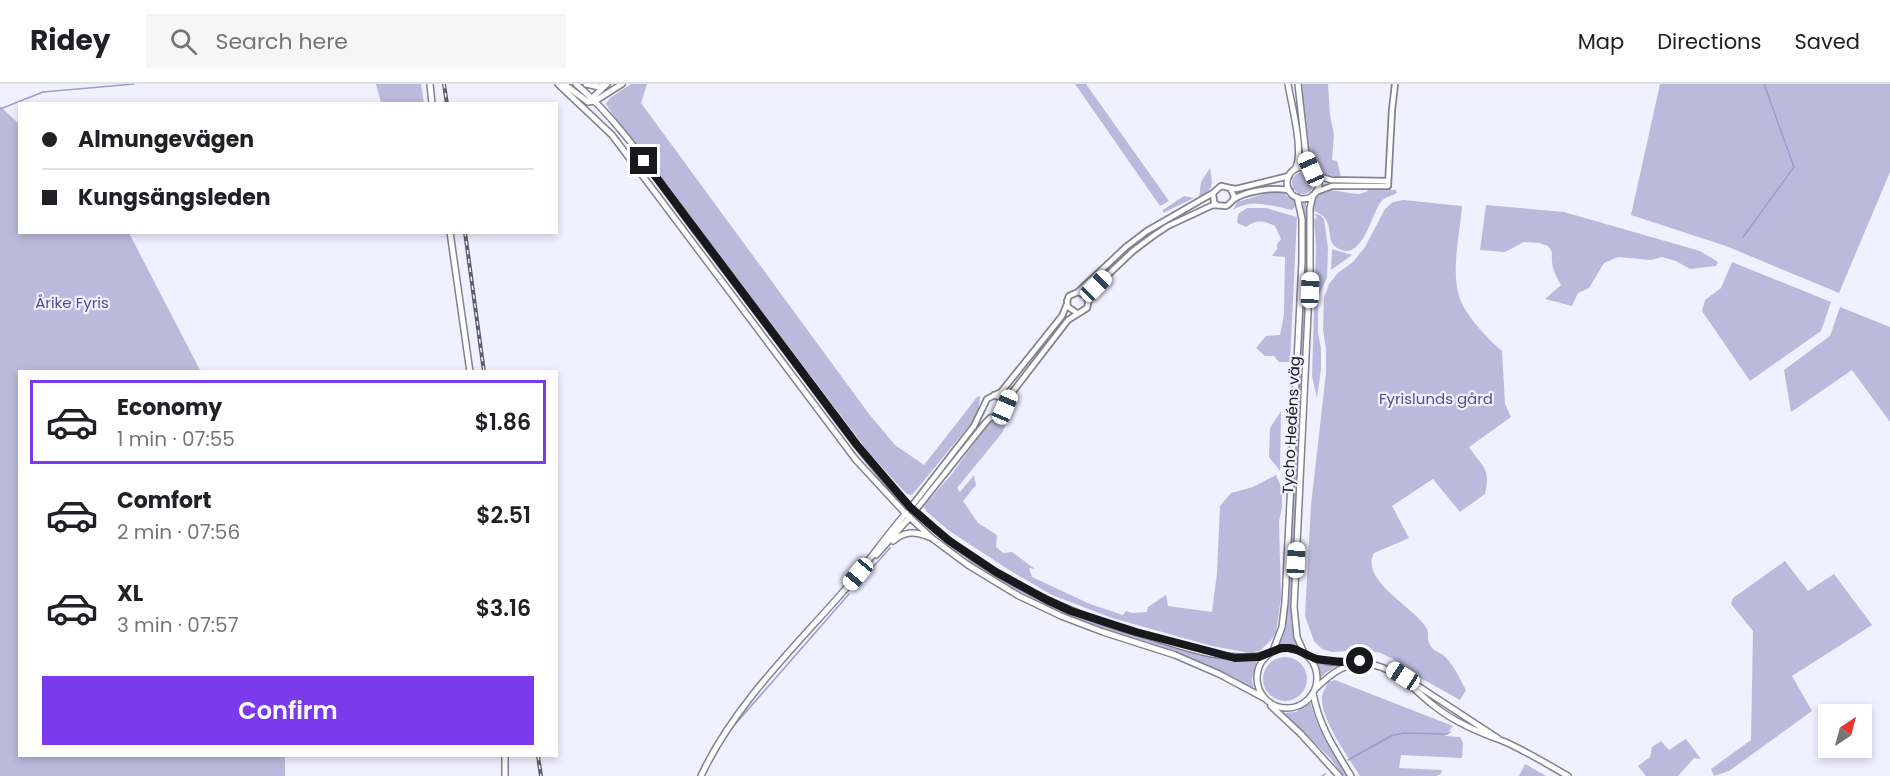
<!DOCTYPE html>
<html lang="en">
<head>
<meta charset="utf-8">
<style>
  :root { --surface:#fff; --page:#f6f6f6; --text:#202124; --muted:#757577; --line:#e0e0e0; --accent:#7c3aed }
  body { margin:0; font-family:Poppins,sans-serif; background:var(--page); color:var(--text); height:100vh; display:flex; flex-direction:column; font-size:22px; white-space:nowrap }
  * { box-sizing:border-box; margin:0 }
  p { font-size:20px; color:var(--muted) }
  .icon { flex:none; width:33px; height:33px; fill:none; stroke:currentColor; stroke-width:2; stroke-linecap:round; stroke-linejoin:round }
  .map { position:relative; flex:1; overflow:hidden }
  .panel { position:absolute; left:18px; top:286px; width:540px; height:387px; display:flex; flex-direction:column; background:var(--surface); border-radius:0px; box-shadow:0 3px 9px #0003 }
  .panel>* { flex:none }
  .banner { position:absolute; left:18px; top:18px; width:540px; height:132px; border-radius:0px; box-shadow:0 3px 9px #0003; display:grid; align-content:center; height:132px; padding:0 24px; background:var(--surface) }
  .needle { width:39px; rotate:36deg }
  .buttons { position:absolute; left:1818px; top:620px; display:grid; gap:12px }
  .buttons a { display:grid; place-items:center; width:54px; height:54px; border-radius:0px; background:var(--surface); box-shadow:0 3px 9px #0003; font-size:30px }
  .end { position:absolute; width:27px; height:27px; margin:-14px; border:8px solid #18181d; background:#fff; box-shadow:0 0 0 3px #fff }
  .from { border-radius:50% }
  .car { position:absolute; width:18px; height:36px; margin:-18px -9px; border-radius:8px; box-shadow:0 0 4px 2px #0007; background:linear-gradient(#fff 24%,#345 0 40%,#fff 0 76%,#345 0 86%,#fff 0) }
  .banner b { display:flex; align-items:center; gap:21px; height:57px; font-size:22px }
  .banner b+b { border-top:2px solid var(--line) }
  .banner i { width:15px; height:15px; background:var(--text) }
  ul { padding:10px 0 0; list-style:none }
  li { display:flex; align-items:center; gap:18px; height:84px; margin:0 12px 9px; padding:0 12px; border:3px solid transparent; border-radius:0px }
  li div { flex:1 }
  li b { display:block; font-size:22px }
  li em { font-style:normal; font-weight:600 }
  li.current { border-color:var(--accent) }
  li>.icon { width:54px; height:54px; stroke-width:1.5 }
  .primary-button { display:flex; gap:12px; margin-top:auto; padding:12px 24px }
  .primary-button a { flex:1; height:69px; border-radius:0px; background:var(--accent); color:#fff; font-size:24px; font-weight:600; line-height:69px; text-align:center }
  header { display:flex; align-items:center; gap:36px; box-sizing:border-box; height:84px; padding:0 30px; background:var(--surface); border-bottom:2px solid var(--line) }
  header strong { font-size:28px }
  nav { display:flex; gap:33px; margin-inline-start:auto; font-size:21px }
  .search { width:420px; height:54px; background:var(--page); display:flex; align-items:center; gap:15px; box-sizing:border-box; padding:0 21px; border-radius:0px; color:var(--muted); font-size:22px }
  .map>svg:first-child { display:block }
  .green { fill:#bbbadd }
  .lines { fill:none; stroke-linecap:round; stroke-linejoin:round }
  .stream { stroke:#9e9bd0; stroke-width:1.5 }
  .tertiary-casing { stroke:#838390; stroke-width:8 }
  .secondary-casing { stroke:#838390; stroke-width:8 }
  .tertiary { stroke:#fff; stroke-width:4.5 }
  .secondary { stroke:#fff; stroke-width:5 }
  .rail-casing { stroke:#5e5e66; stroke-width:4 }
  .rail { stroke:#f0f0ff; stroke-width:1.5; stroke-dasharray:4.5; stroke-linecap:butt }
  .route { stroke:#18181d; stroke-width:8 }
  .labels { text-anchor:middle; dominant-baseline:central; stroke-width:4.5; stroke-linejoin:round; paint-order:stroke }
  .park-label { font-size:15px; fill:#544b8e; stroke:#f0f0ff }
  .street-label { font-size:15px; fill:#18181d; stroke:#f0f0ff }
</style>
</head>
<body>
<header>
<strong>Ridey</strong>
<div class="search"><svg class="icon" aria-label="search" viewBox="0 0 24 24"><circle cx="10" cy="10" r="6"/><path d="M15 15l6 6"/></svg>Search here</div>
<nav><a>Map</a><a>Directions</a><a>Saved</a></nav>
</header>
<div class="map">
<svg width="1890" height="692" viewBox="0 0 1890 692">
  <rect width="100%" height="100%" fill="#f0f0ff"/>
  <path class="green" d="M376,0H421L424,19H381Z
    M631,0H647L641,19L869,330L895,361L924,381L978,312L980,313L978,328L973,337L912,411L907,410L902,405L869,369L609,25L606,20L610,14Z
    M1075,0H1086L1169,117L1160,122Z
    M1302,0H1328L1330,31L1334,51L1332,76L1337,77L1341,93C1332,92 1321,92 1314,85C1299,68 1305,22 1302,0Z
    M1660,0H1890V88L1839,209L1726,162L1631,131Z
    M0,22L19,40L20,148L129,149L201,288H20V672H285V692H0Z
    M1210,84C1213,100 1214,105 1199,114L1201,98Z
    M1292 99a11 11 0 1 1 22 0a11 11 0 1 1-22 0Z
    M1372,105L1396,106L1397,109C1392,112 1384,113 1381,118C1371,130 1363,177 1339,165C1321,156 1340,136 1312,126C1309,94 1345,111 1359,110C1363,110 1368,106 1372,105Z
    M1282,108L1295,118L1296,121L1292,126C1273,122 1250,114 1233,126L1237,118L1267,109Z
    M1184,112L1194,114L1163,129V126Z
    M1403,116L1462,122C1460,150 1451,184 1459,212C1464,230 1488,255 1502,267L1505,320L1511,333L1469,363C1483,384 1491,384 1485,410L1460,428L1433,395L1392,422L1409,454L1374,469C1359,497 1416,524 1427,545C1429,549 1427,555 1429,559C1431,565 1438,568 1443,571C1453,579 1460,595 1466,606L1460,616L1417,592L1393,575L1381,569L1365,566L1332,568L1322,565L1314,557L1305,532L1311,421L1326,289V265L1323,246L1324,214L1329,200L1338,189L1353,178L1365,163L1385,125L1393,118Z
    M1303,118H1306L1307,169L1291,518L1292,542L1297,564L1277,563L1282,551L1288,517L1305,168Z
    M1486,121L1564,128L1700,167L1718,178L1716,182L1690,185L1676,177L1662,173L1651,176L1618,173L1604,179L1589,204L1578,209L1572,222L1545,215L1561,201C1554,189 1551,182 1552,168L1548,162L1539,159L1524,158L1505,168L1480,166Z
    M1247,124H1266L1297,133L1290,278H1279L1274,272H1265L1256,264L1266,252L1280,251L1284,231L1285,173L1272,172L1277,165V160L1281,155L1275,142C1264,137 1257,135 1246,143L1237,139L1238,130Z
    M1314,130L1320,131L1324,135L1328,164L1327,194L1318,213V249L1321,265V285L1317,314L1312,292L1316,162L1314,136L1317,133Z
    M1332,165L1352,171L1331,186Z
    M1732,178L1831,218L1821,247L1750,297L1702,227L1705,216L1721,204Z
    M1840,223L1890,243V338L1852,286L1791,328L1784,286L1830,252Z
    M1281,327L1280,387L1269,373L1270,344Z
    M998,336L1004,339L1005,343L1002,349L957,404L960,408L974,391L976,401L963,417L978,439L997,451L996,463L1003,469L1012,468L1035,485L1029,484L1032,493L1090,520L1123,531L1126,527L1132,529L1147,528L1148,523L1166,511L1168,522L1212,528L1217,489L1220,422L1231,409L1253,403L1276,391L1282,405V423L1279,438L1281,514L1276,548L1272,555L1261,566L1250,569L1212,562L1112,534L1052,511L1009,486L948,446L926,427L924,422L951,391L986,343L990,338Z
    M970,474C1023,508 1076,534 1136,552C1153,558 1172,564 1189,566C1213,570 1232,580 1257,577L1252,595L1254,607C1227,590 1198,575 1168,565C1139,555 1109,547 1081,537C1041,522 1004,499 968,476Z
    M1785,477L1808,507L1834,490L1872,541L1792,592L1812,627L1729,687L1714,692L1711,685L1751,656L1753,547L1731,520L1733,514Z
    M1263 595a22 22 0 1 1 44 0a22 22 0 1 1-44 0Z
    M1315,578L1325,581L1341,580L1325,589L1320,595L1319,585Z
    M1335,596L1453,642L1445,652L1460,653L1463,659L1462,674L1401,671L1399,684L1442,686L1441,690L1436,692H1360C1349,674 1322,637 1322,616C1321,610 1326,604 1328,598Z
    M1310,618L1317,639L1347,692H1343L1331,675L1284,629L1296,628Z
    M1686,655L1701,675L1694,674L1678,692H1646L1638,682L1650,673L1652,663L1661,657L1669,666Z
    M1525,680L1546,692H1519Z"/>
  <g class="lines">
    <path class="stream" d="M0,25L43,8L134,0
      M1743,153L1794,83L1764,0
      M857,501L890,464
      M731,645L849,510
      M1348,676L1391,652L1403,649L1447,650L1450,648
      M1322,692L1325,690"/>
    <defs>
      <path id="tertiary" d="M1318,92L1331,96L1388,97
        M1230,104L1236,105L1289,92
        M1316,108L1332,102H1388L1392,26L1395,0
        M1217,121L1214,118L1213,109L1221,102L1230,104L1234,112L1233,116
        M1078,208L1126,163L1147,147L1213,109
        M1077,229L1068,223L1067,217L1069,212L1078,208L1086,212L1088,217
        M994,311L1003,315L1005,323
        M911,423L974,342L987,315L1001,308L1062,232L1067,220
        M915,427L986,338L990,334L1002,330L1011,310L1068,236L1087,224L1090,211L1096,202L1133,167L1153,152L1168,142L1213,121L1226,122C1229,121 1231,118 1233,116C1244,107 1278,102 1290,107"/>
      <path id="secondary" d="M430,0L432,20
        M558,0L612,51L856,376L905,429L933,455L968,481L1019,512L1061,532L1103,548L1175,571L1219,590L1264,614
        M564,0L588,18L595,17L622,0
        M576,0C621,38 654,91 689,138C729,191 769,243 808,296C847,349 886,404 936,446C996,496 1067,529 1141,550C1179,561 1231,582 1269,569
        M586,0L599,3L605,1
        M1288,0C1291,19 1305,70 1295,85
        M1298,0L1306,71L1311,85
        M589,17L607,0
        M1287 99a16 16 0 1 1 32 0a16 16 0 1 1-32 0Z
        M450,148L470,288
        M893,457C905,447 915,447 929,453
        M876,471L910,433
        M1257 594a30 30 0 1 1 60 0a30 30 0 1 1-60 0Z
        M1273,567L1282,543L1285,518L1302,177V135L1297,113
        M1304,569L1297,553L1294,523L1310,187V124L1313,111
        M1309,573L1329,578L1353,577
        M1409,596L1499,655
        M1315,605C1331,590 1344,578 1368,580C1395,583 1413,605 1433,621C1454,638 1478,648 1503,657C1526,667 1547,680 1568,692
        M1313,609C1319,642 1334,664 1351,692
        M1271,622L1301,650L1339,692
        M505,692V672
        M701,692C735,619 797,561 849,501C869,477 886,452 906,429"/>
    </defs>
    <use href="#tertiary" class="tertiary-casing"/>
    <use href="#secondary" class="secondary-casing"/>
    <use href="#tertiary" class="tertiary"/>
    <use href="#secondary" class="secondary"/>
    <defs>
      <path id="rail" d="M444,0L447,20
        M465,148L484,288
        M538,672L541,692"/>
    </defs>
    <use href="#rail" class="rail-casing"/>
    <use href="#rail" class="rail"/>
  </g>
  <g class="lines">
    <path class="route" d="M644,77L857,361L910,423L948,456L996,488L1047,516L1071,527L1136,548L1235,574L1259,573L1281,564H1289L1297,566L1316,575L1341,578L1360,577"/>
  </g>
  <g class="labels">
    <g class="park-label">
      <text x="72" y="218">Årike Fyris</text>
      <text x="1436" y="314">Fyrislunds gård</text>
    </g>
    <g class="street-label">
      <text transform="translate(1291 341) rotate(-87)">Tycho Hedéns väg</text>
    </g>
  </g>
</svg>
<div class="buttons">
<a><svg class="needle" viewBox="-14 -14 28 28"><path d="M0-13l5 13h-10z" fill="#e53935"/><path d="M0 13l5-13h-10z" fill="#757577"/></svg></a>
</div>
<i class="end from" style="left:1360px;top:577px"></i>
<i class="end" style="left:644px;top:77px"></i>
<i class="car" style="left:1311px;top:85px;rotate:336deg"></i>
<i class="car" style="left:1096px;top:202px;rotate:45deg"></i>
<i class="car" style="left:1310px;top:206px;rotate:2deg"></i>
<i class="car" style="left:1005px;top:323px;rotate:23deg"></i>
<i class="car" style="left:1296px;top:476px;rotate:3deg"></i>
<i class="car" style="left:858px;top:490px;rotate:220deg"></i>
<i class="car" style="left:1403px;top:592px;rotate:303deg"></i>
<div class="banner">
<b><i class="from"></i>Almungevägen</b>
<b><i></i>Kungsängsleden</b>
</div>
<section class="panel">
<ul>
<li class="current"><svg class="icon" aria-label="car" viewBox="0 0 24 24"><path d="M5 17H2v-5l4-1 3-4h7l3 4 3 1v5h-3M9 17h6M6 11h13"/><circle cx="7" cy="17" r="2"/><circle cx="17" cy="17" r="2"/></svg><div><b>Economy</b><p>1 min · 07:55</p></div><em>$1.86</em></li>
<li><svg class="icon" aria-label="car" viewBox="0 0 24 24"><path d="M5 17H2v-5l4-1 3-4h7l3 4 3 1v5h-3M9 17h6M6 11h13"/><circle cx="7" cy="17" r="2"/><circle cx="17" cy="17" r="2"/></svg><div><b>Comfort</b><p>2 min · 07:56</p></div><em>$2.51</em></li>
<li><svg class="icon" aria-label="car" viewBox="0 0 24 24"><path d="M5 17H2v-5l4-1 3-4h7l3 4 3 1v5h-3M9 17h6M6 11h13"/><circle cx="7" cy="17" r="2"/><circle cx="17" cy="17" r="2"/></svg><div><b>XL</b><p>3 min · 07:57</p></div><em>$3.16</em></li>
</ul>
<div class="primary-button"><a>Confirm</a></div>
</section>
</div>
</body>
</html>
